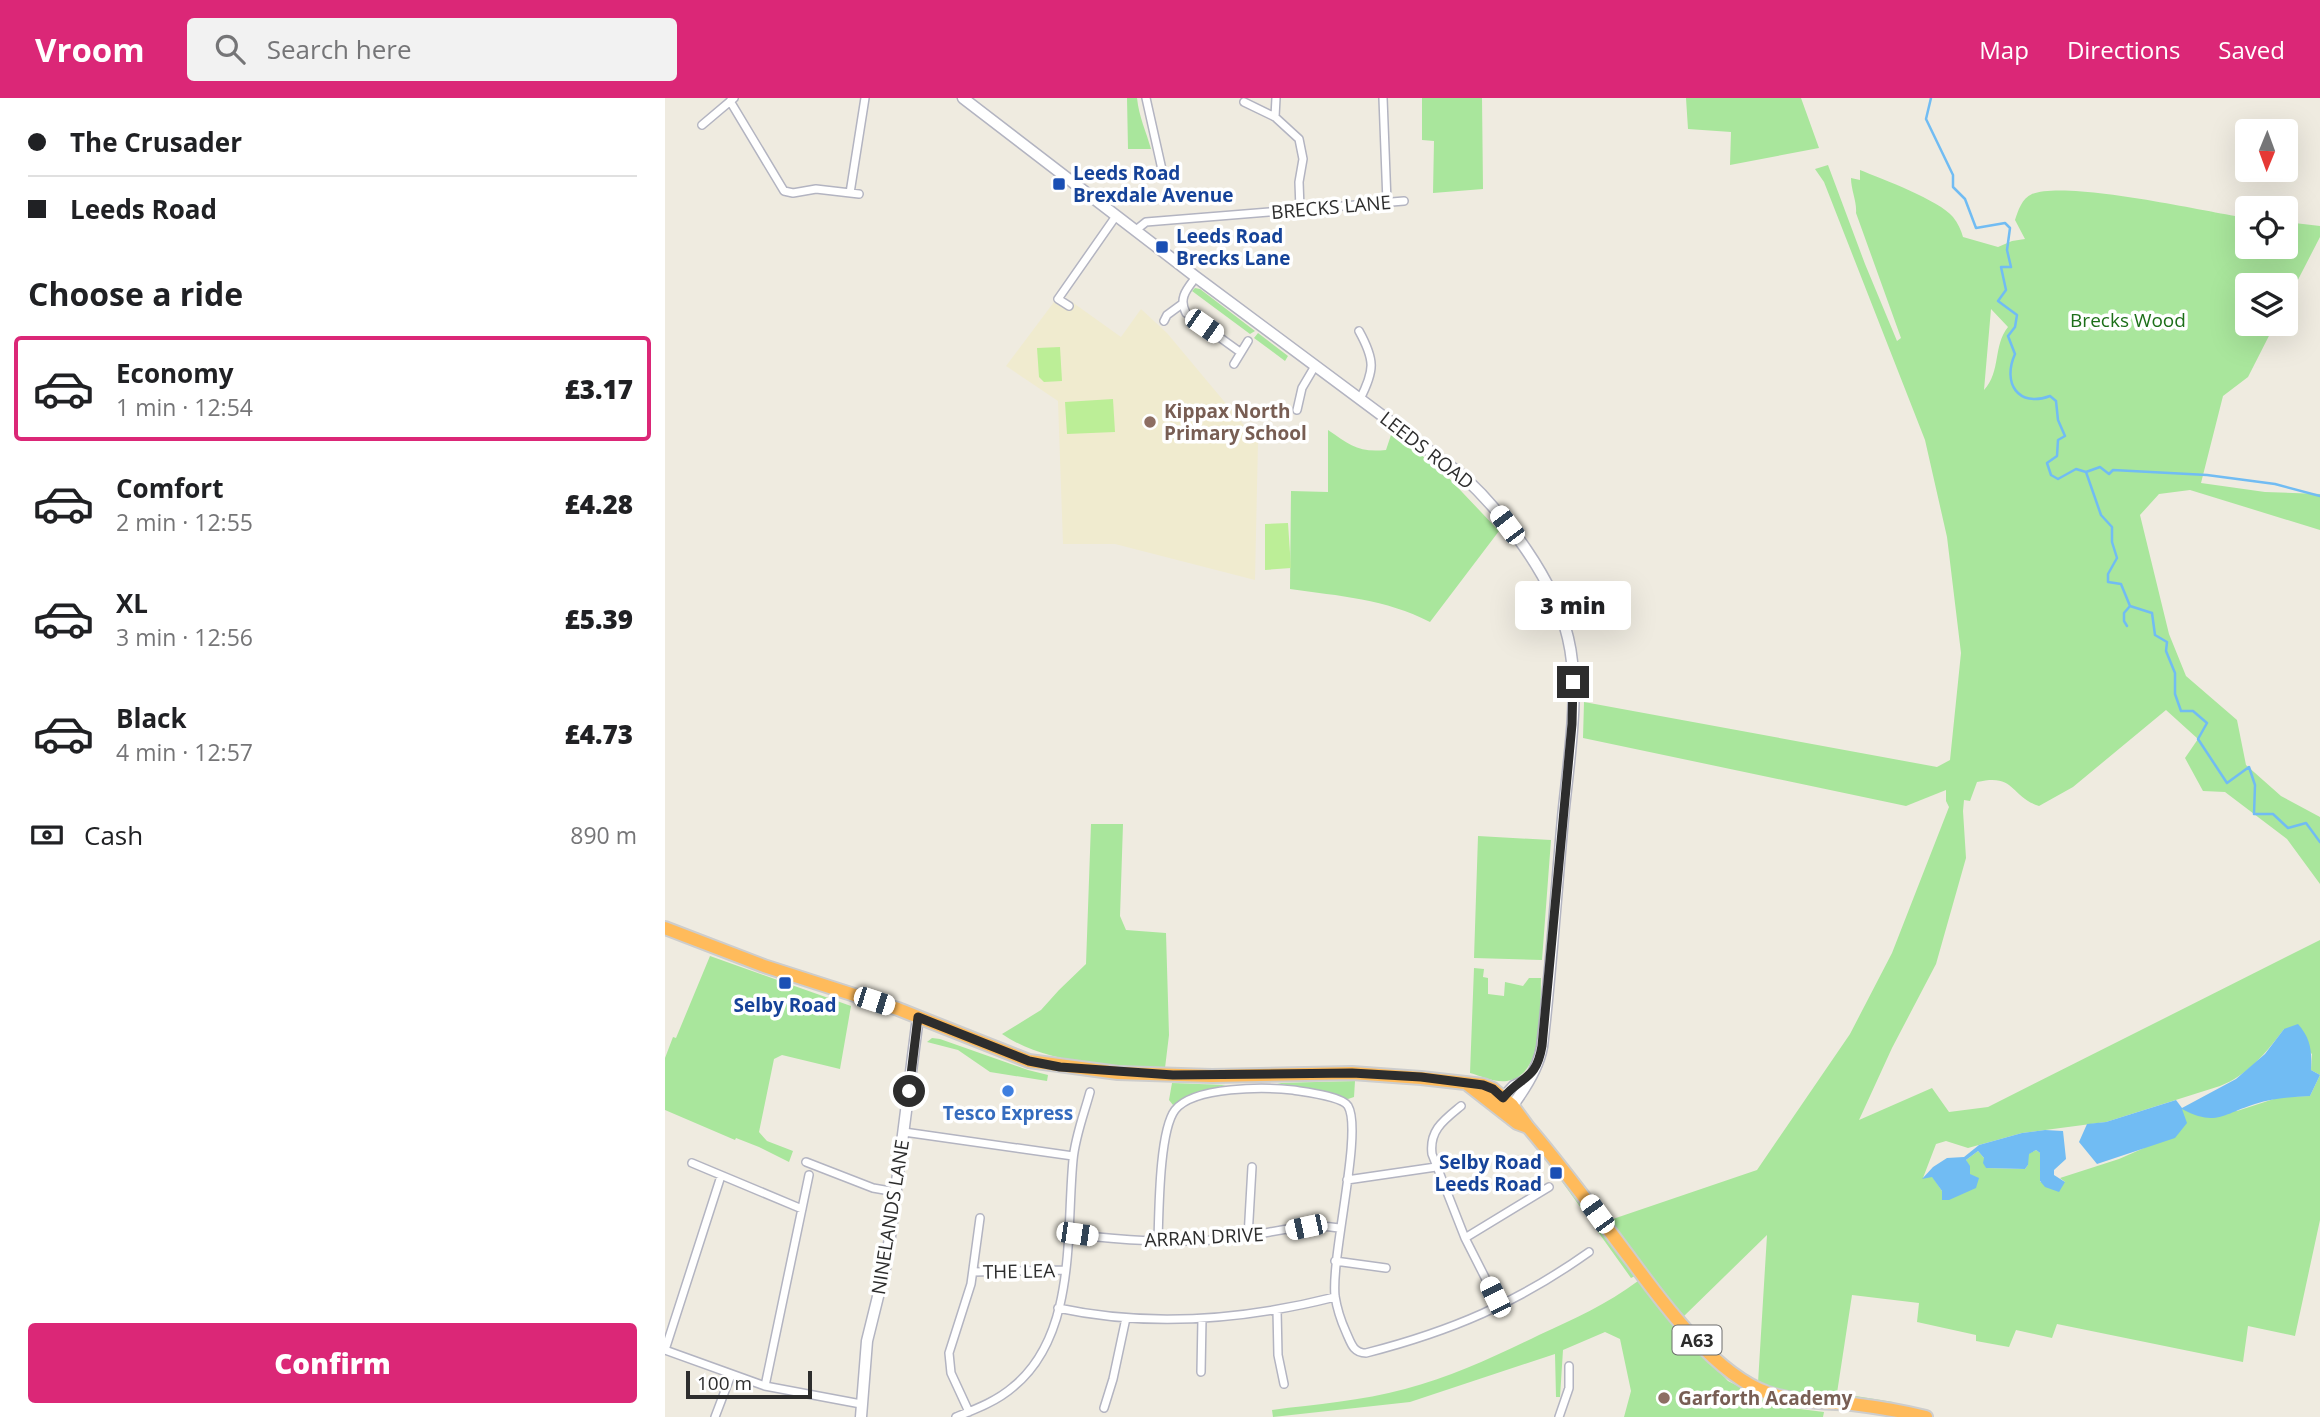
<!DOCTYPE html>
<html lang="en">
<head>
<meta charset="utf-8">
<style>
  :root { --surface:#fff; --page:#f2f2f2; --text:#202124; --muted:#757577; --line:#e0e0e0; --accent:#db2777 }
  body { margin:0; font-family:"Open Sans",sans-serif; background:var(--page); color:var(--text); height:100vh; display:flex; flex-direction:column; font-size:26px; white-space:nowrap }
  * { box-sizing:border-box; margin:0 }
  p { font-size:23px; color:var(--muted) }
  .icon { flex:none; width:38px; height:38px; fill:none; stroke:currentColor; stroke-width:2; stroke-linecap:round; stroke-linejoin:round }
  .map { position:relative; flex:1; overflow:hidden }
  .sheet { display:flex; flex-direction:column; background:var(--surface); width:665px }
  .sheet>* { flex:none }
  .guide { display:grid; align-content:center; height:154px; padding:0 28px; background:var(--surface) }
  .needle { width:46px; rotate:181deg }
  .buttons { position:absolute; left:1570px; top:21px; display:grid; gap:14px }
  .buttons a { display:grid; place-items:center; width:63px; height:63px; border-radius:7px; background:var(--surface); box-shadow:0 7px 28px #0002; font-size:35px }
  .scale { position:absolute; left:21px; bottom:18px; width:126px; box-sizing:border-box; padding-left:7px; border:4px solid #2d2d2d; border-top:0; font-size:19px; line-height:24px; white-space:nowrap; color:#2d2d2d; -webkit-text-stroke:5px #fff; paint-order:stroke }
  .end { position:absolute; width:32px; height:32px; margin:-16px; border:9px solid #2d2d2d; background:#fff; box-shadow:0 0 0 4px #fff }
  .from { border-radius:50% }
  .bubble { position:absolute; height:49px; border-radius:7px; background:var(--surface); box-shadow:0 7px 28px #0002; font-size:23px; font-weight:800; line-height:49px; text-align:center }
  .car { position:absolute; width:21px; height:42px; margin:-21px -10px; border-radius:9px; box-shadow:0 0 5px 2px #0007; background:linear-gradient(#fff 24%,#345 0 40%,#fff 0 76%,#345 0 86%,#fff 0) }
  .guide b { display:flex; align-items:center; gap:24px; height:66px; font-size:26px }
  .guide b+b { border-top:2px solid var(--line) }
  .guide i { width:18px; height:18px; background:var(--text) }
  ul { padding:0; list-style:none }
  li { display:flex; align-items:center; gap:21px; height:105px; margin:0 14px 10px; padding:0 14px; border:4px solid transparent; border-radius:7px }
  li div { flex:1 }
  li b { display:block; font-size:26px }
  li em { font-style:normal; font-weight:800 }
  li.current { border-color:var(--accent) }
  li>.icon { width:63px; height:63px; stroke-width:1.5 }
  h2 { padding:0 28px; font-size:32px; line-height:84px }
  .pay { display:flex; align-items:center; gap:18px; height:77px; padding:0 28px; font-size:26px }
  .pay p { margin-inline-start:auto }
  .action { display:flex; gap:14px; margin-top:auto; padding:14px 28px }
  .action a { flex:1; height:80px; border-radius:7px; background:var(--accent); color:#fff; font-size:28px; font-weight:800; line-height:80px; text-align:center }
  header { display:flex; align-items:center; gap:42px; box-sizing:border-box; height:98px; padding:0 35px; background:var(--accent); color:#fff }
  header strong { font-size:33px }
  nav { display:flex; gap:38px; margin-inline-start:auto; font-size:24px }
  .search { width:490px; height:63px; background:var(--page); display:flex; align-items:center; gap:18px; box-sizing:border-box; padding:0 24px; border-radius:7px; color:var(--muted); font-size:26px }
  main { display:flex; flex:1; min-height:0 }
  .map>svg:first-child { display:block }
  .education { fill:#f0ebcf }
  .green { fill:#a9e69c; fill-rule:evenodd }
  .pitch { fill:#bcee97 }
  .water { fill:#71bcf3 }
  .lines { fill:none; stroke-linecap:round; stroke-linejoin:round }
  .stream { stroke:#71bcf3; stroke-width:2.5 }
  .street-casing { stroke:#b3b4c1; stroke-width:10 }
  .secondary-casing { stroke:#b3b4c1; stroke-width:13 }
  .highway-casing { stroke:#cdcdcd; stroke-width:16 }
  .street { stroke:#fff; stroke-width:7 }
  .secondary { stroke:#fff; stroke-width:10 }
  .highway { stroke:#ffbb5b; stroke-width:12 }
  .route { stroke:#2d2d2d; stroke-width:9 }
  .transit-dot { fill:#1a4fb4; stroke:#fff; stroke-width:2.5 }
  .education-dot { fill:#8d6e63; stroke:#fff; stroke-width:2.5 }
  .shop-dot { fill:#3f7fe0; stroke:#fff; stroke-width:2.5 }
  .labels { text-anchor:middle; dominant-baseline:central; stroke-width:7; stroke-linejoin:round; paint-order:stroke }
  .shield { fill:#fff; stroke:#6c6c6c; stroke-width:2 }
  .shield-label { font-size:18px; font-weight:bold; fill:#2d2d2d }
  .transit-label { font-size:19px; font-weight:bold; fill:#164399; stroke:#fff; text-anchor:start }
  .street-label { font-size:19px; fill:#2d2d2d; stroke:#fff }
  .park-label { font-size:19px; fill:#1d6f19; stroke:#fff }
  .education-label { font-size:19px; font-weight:bold; fill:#785e54; stroke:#fff; text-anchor:start }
  .shop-label { font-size:19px; font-weight:bold; fill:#366cbe; stroke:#fff }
</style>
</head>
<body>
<header>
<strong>Vroom</strong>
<div class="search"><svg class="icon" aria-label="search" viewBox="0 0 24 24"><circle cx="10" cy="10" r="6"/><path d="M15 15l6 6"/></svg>Search here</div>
<nav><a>Map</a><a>Directions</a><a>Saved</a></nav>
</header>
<main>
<section class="sheet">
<div class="guide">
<b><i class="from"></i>The Crusader</b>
<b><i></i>Leeds Road</b>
</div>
<h2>Choose a ride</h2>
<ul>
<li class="current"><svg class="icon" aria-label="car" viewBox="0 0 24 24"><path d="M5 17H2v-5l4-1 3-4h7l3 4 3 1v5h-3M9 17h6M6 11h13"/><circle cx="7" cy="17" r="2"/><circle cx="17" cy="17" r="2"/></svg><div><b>Economy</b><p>1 min · 12:54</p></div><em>£3.17</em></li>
<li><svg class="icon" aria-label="car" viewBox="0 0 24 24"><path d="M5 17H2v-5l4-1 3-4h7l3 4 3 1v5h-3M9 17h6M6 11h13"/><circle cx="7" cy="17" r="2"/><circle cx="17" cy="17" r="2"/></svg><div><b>Comfort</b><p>2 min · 12:55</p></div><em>£4.28</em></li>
<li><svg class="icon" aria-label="car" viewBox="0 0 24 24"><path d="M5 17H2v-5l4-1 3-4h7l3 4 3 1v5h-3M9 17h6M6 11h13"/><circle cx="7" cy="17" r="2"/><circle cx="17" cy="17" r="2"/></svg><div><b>XL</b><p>3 min · 12:56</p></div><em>£5.39</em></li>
<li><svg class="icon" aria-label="car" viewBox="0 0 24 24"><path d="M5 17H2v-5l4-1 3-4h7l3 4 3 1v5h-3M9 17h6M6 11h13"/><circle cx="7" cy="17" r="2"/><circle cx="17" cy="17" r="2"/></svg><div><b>Black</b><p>4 min · 12:57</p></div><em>£4.73</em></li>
</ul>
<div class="pay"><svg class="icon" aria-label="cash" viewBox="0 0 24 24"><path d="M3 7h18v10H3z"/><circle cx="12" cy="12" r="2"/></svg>Cash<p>890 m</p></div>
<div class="action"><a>Confirm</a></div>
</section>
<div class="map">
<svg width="1655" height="1319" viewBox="0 0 1655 1319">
  <rect width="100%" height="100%" fill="#efebe0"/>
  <path class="education" d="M389,204L401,212L407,204L456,239L476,211L502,235L593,344L590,482L450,446H398L393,303L341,268Z"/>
  <path class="green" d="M462,0H472C474,19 481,33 486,51H463Z
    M757,0H817L818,91L768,95L769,43L757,42Z
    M1021,0H1136L1154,50L1065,67L1066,34L1023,31Z
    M1163,67L1200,166L1232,243L1236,240L1191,115C1192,104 1186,92 1186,80L1195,82V72C1217,81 1274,102 1288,119C1293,125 1296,132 1298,139L1333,149L1347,143L1360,141L1350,122C1353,113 1357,100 1367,96C1402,82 1538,113 1582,120V149H1620L1621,124L1655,128V139L1621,205L1620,187H1582V226H1610L1583,279L1558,298L1536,385L1600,394L1655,396V432L1525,392L1494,396L1475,417L1504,536L1521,578L1572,622L1581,667L1616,698L1655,719V786L1622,741L1560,694L1538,693L1520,660L1533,641L1501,612L1408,689L1374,708C1344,698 1351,675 1312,684L1305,703L1299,702L1298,713L1301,760L1271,866L1227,950L1194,1022L1267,990L1284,1014L1323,1009L1655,842V977L1646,972L1647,956L1619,931C1601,955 1583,977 1555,988L1441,1024L1357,1035L1303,1050L1281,1043L1271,1046L1258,1080L1267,1078L1277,1093L1304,1076L1301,1062L1313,1053L1319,1060L1321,1070L1360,1071L1363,1067V1056L1371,1052L1375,1055V1084H1400L1395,1080L1454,1061L1479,1050L1517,1010L1572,1013L1615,999L1645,998L1655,977V1122L1630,1238L1583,1228L1578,1264L1392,1226L1387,1240L1351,1232L1344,1249L1311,1243V1237L1252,1224L1254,1205L1187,1197L1172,1295L1228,1304L1225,1306L1119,1294L1093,1285L1102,1137L1018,1219L945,1122L1092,1072L1185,936L1227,855L1284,709L1281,703V692L1241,708L918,640L919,604L1272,669L1285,662L1296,555L1282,439L1260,342L1159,84L1150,71ZM1326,211L1343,229C1328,247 1336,274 1319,292Z
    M530,190L535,191L590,233L585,236L527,193Z
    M593,235L623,258L620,263L589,240Z
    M663,332C685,347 694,355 721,352L727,334L779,375L834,433L765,524C721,501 674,498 625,491L626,393L663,394Z
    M426,726H458L455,818L461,832L501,835L504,937L500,970C447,967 382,967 337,936L376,912L394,892L421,866Z
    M813,738L886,742L877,862L809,860Z
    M45,858L186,908L175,971L117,957L109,961L94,1034L102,1043L128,1053L124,1064L94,1049L71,1040L70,1042L0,1012V960L8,939L11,940Z
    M809,870L819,871L818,879L823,880V896L839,898L840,884L858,888L864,880H876C875,908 880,978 842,983C831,985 816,978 805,975Z
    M267,940L275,941L363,972L383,977L382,983L325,974L293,952L262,944Z
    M690,983L689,999L683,1001L612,985Z
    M507,985L561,987L532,994L508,1007L504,1002Z
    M878,1057L970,1178L966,1180Z
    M973,1183L996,1212L1063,1283L1099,1301L1102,1307L1159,1314L1158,1319H959L966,1293L955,1241L940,1234L898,1252L895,1299H891L890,1256L745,1304L608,1319L607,1312C651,1306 697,1303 740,1291C787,1279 831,1258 874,1237C909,1221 942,1206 973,1183Z"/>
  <path class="pitch" d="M395,249L397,283L379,284L374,279L372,250Z
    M448,301L450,334L402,336L400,304Z
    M623,425L626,470L600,472V426Z"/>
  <path class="water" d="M1633,926C1646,941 1647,953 1646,972L1655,977L1645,998C1626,999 1609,1000 1590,1006C1558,1016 1551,1029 1517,1011L1522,1025L1510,1040L1432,1066L1414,1044L1422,1026L1441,1024L1511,1002L1517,1010L1571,981L1600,956L1619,931Z
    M1380,1032L1398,1033L1401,1061L1389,1072V1077L1400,1084L1394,1094L1380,1089L1375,1083V1055L1371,1052L1364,1056L1363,1067L1360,1071L1321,1070L1318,1065L1319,1060L1313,1053L1301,1062L1305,1068V1076L1314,1080L1311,1090L1284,1102H1277V1093L1267,1079L1257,1081L1268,1069L1282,1060L1299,1059L1314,1047L1357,1035Z"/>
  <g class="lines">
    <path class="stream" d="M1266,0L1261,21L1288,77V89L1300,101L1311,130L1340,125L1345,130L1342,152L1346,169H1336L1341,192L1333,203L1352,217L1350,229L1343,238L1350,256C1337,285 1353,310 1385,298L1391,303L1393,322L1400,338L1393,342L1392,358L1382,365L1386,377L1393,381L1411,371L1421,374L1436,417L1447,429V444L1452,460L1443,476V484L1456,486L1465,508L1487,515L1490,537L1502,544L1501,553L1510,575V596L1516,613H1528L1542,625L1533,641L1562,685L1584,669L1590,687L1589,716H1608L1623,730L1641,725L1655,744
      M1421,374L1435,369L1444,376L1448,372L1542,377L1610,386L1655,398
      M1462,528L1459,523V515L1465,508"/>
    <defs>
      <path id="street" d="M481,0L498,76
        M718,0L722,104
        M65,3L119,93L128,95L151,91L194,96
        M579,4L610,19L634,41L638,61L634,84L635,111
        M610,19L611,0
        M37,27L69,0
        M185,95L200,0
        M471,132L481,124L739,103
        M531,179C522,191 513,200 521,215L575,254
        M404,208L393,201L451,118
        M499,223L502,217L517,206
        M694,233C710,262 710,272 695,301
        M569,266L583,243
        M632,312L637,290L650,268
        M796,1008C779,1022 764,1032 767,1056L800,1140L835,1209
        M239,1034L408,1058
        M141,1064L208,1090L231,1094
        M27,1065L137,1111
        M682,1082L771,1069
        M404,1136C456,1142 508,1146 561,1141C598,1138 637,1123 674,1130
        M583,1139L587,1069
        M800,1140L884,1089
        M493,1143C494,1115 494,1033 510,1012C529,988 600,989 628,992C640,994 677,998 683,1008C698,1033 666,1157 670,1198C672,1211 676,1223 681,1234C686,1245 688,1255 701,1255C787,1233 852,1205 924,1154
        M670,1163L721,1170
        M308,1174L400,1172
        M393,1210C486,1230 579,1222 670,1199
        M612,1212L613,1257L619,1286
        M0,1252L100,1288L196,1306
        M0,1252L56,1078
        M536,1274L537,1221
        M100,1288L144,1077
        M439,1310L448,1281L461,1220
        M304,1314L286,1275L284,1255L306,1186L315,1120
        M50,1319L66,1277
        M291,1319C311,1311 332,1303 348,1289C412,1237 401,1135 408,1062C410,1039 419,1016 425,994
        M894,1319L904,1290V1268"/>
      <path id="secondary" d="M298,0L531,179L797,377C841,418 889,481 903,540C916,593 903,666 898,720C891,796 886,873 877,949C873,972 858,994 844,1012
        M834,1004L849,988L864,981
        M196,1319L202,1243L222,1162L253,919"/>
      <path id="highway" d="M0,830L99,868L233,911L364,963L453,975L547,978L687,975L756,980L818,987L828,991L847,1007L863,1029C900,1072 933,1118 967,1163C999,1207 1051,1277 1103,1295C1129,1304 1160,1304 1187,1306C1212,1309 1236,1313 1261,1319
        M802,986L852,1025L863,1029"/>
    </defs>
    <use href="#street" class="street-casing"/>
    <use href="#secondary" class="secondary-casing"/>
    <use href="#highway" class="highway-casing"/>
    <use href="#street" class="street"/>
    <use href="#secondary" class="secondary"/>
    <use href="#highway" class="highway"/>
  </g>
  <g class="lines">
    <path class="route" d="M244,993L253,919L364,963L395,969L508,977L687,975L756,979L818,987L828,991L838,1000C857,977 871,983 877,948L907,626L908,584"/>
  </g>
  <g class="transit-dot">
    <rect x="387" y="79" width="14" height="14" rx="3.5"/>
    <rect x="490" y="142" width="14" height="14" rx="3.5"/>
    <rect x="113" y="878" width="14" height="14" rx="3.5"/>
    <rect x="884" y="1068" width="14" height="14" rx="3.5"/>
  </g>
  <g class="education-dot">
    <circle cx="485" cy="324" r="7"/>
    <circle cx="999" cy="1300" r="7"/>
  </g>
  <circle class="shop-dot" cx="343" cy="993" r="7"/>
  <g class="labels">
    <rect class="shield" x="1007.5" y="1227.5" width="49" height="29" rx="5"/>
    <g class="shield-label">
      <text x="1032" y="1242">A63</text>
    </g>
    <g class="transit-label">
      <text x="408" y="75">Leeds Road<tspan x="408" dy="22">Brexdale Avenue</tspan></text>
      <text x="511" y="138">Leeds Road<tspan x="511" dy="22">Brecks Lane</tspan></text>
      <text x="120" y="907" text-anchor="middle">Selby Road</text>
      <text x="877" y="1064" text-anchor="end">Selby Road<tspan x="877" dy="22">Leeds Road</tspan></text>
    </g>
    <g class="street-label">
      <text transform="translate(666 109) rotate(-5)">BRECKS LANE</text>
      <text transform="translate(762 352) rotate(38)">LEEDS ROAD</text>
      <text transform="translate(225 1119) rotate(-81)">NINELANDS LANE</text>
      <text transform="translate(539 1139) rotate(-3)">ARRAN DRIVE</text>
      <text transform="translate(354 1173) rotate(-1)">THE LEA</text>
    </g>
    <g class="park-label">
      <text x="1463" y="222">Brecks Wood</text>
    </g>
    <g class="education-label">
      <text x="499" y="313">Kippax North<tspan x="499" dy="22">Primary School</tspan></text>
      <text x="1013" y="1300">Garforth Academy</text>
    </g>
    <g class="shop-label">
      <text x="343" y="1015">Tesco Express</text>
    </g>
  </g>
</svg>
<div class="buttons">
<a><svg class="needle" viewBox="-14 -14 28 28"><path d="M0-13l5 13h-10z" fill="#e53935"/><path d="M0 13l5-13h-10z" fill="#757577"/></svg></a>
<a><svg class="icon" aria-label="locate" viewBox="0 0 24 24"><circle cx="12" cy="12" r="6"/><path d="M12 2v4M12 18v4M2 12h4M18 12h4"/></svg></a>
<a><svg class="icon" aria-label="layers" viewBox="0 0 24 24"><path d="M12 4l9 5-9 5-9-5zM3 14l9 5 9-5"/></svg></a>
</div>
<div class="scale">100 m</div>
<i class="end from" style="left:244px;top:993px"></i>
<i class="end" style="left:908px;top:584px"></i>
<div class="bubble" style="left:850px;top:483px;width:116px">3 min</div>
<i class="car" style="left:539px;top:228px;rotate:125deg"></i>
<i class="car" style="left:842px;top:427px;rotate:323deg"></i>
<i class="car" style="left:209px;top:903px;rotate:108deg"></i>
<i class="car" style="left:932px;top:1116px;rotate:324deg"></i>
<i class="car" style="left:641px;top:1129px;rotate:258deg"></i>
<i class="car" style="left:412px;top:1136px;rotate:98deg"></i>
<i class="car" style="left:830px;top:1199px;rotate:334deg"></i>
</div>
</main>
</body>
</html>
